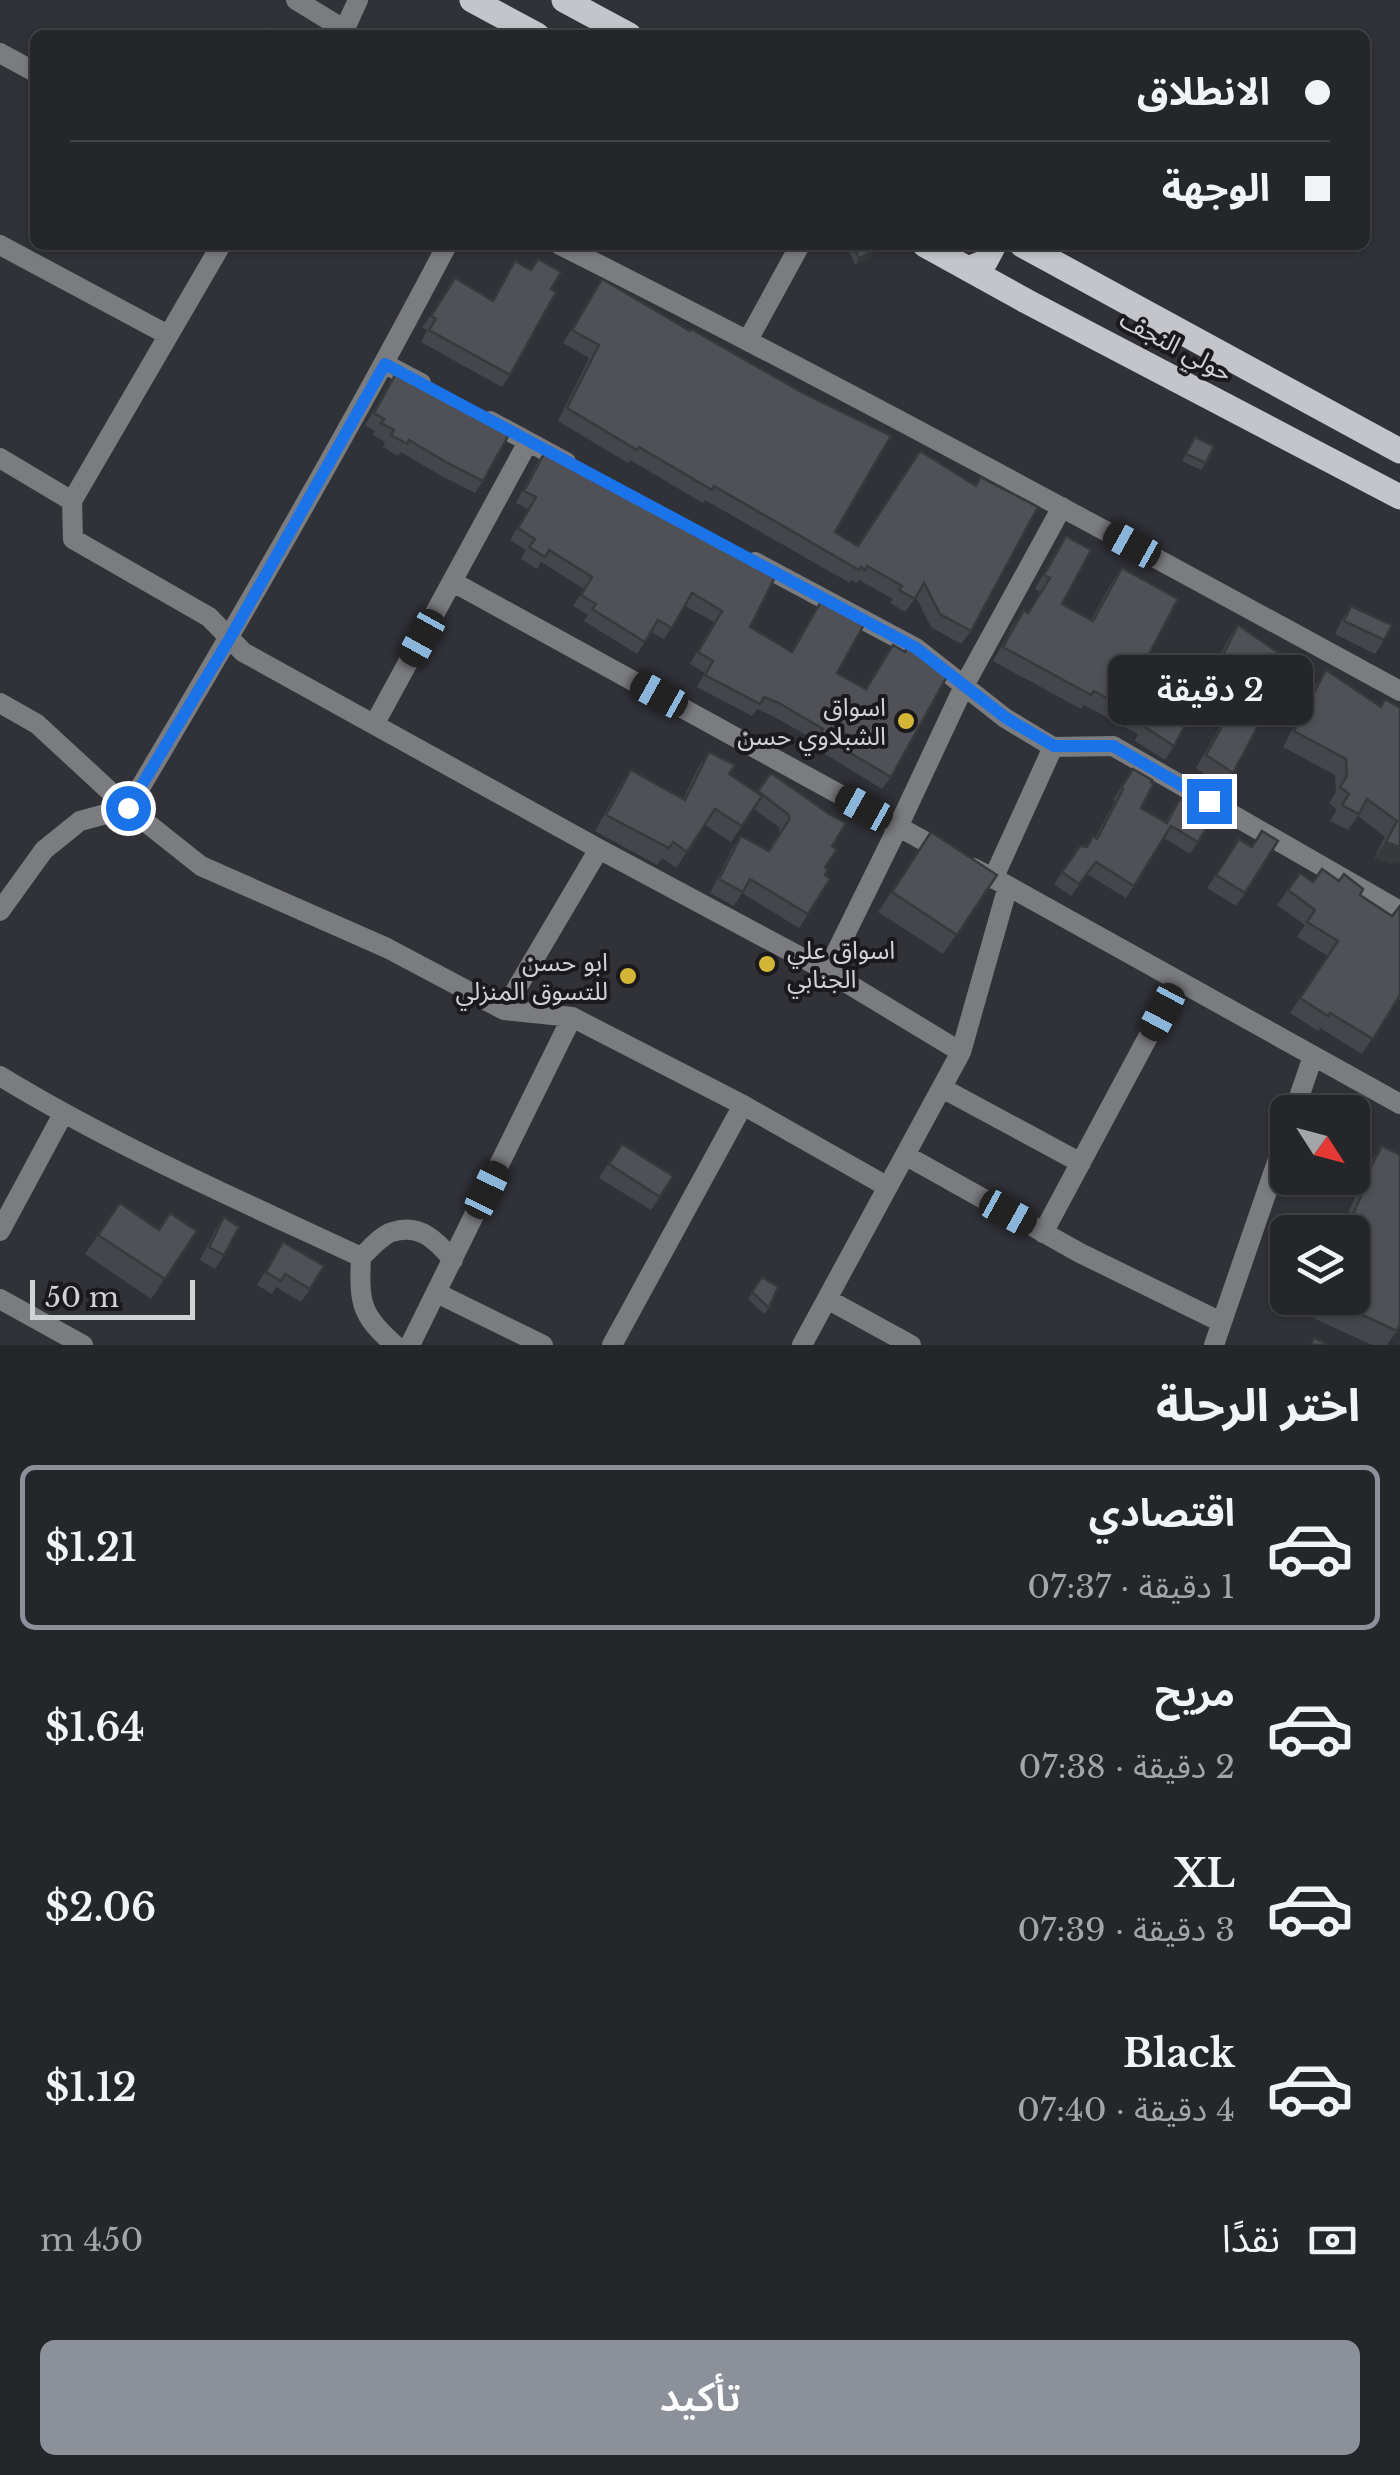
<!DOCTYPE html>
<html lang="ar">
<head>
<meta charset="utf-8">
<style>
  :root { --surface:#25262a; --page:#2d2e32; --text:#f1f3f6; --muted:#a3a5a8; --line:#424347; --accent:#8c9099 }
  body { margin:0; font-family:"Libre Baskerville","Noto Sans Arabic",serif; background:var(--page); color:var(--text); direction:rtl; height:100vh; display:flex; flex-direction:column; font-size:38px; white-space:nowrap }
  * { box-sizing:border-box; margin:0 }
  p { font-size:32px; color:var(--muted) }
  .icon { flex:none; width:55px; height:55px; fill:none; stroke:currentColor; stroke-width:2; stroke-linecap:round; stroke-linejoin:round }
  .map { position:relative; height:1345px; overflow:hidden; direction:ltr }
  .side { display:flex; flex-direction:column; background:var(--surface); flex:1 }
  .side>* { flex:none }
  .hud { position:absolute; left:30px; top:30px; width:1340px; height:220px; border-radius:15px; box-shadow:0 2px 8px #0004,0 0 0 2px var(--line); direction:rtl; display:grid; align-content:center; height:220px; padding:0 40px; background:var(--surface) }
  .needle { width:65px; rotate:126deg }
  .controls { position:absolute; left:1270px; top:1095px; display:grid; gap:20px }
  .controls a { display:grid; place-items:center; width:100px; height:100px; border-radius:15px; background:var(--surface); box-shadow:0 2px 8px #0004,0 0 0 2px var(--line); font-size:50px }
  .scale { position:absolute; left:30px; bottom:25px; width:165px; box-sizing:border-box; padding-left:10px; border:5px solid #d1d2d6; border-top:0; font-size:28px; line-height:35px; white-space:nowrap; color:#d1d2d6; -webkit-text-stroke:8px #1a1a1d; paint-order:stroke }
  .end { position:absolute; width:45px; height:45px; margin:-22px; border:12px solid #1a73e8; background:#fff; box-shadow:0 0 0 5px #fff }
  .from { border-radius:50% }
  .bubble { position:absolute; height:70px; border-radius:15px; background:var(--surface); box-shadow:0 2px 8px #0004,0 0 0 2px var(--line); font-size:32px; font-weight:600; line-height:70px; text-align:center; direction:rtl }
  .car { position:absolute; width:30px; height:60px; margin:-30px -15px; border-radius:12px; box-shadow:0 0 8px 2px #0007; background:linear-gradient(#222 24%,#8ab4d8 0 40%,#222 0 76%,#8ab4d8 0 86%,#222 0) }
  .hud b { display:flex; align-items:center; gap:35px; height:95px; font-size:38px }
  .hud b+b { border-top:2px solid var(--line) }
  .hud i { width:25px; height:25px; background:var(--text) }
  ul { padding:0; list-style:none }
  li { display:flex; align-items:center; gap:30px; height:165px; margin:0 20px 15px; padding:0 20px; border:5px solid transparent; border-radius:15px }
  li div { flex:1 }
  li b { display:block; font-size:38px }
  li em { font-style:normal; font-weight:600 }
  li.current { border-color:var(--accent) }
  li>.icon { width:90px; height:90px; stroke-width:1.5 }
  h2 { padding:0 40px; font-size:45px; line-height:120px }
  .pay { display:flex; align-items:center; gap:25px; height:110px; padding:0 40px; font-size:38px }
  .pay p { margin-inline-start:auto }
  .cta { display:flex; gap:20px; margin-top:auto; padding:20px 40px }
  .cta a { flex:1; height:115px; border-radius:15px; background:var(--accent); color:#fff; font-size:40px; font-weight:600; line-height:115px; text-align:center }
  .map>svg:first-child { display:block }
  .lines { fill:none; stroke-linecap:round; stroke-linejoin:round }
  .street { stroke:#7b7c7f; stroke-width:20 }
  .primary { stroke:#c4c5cb; stroke-width:25 }
  .wall { fill:#44464b }
  .shaded-wall { fill:#37393d }
  .building { fill:#4f5157; stroke:#37393d; stroke-width:2.5 }
  .route { stroke:#1a73e8; stroke-width:12 }
  .poi-dot { fill:#d3b635; stroke:#1a1a1d; stroke-width:4 }
  .labels { text-anchor:middle; dominant-baseline:central; stroke-width:8; stroke-linejoin:round; paint-order:stroke }
  .street-label { font-size:25px; fill:#d1d2d6; stroke:#1a1a1d }
  .poi-label { font-size:25px; fill:#d1d2d6; stroke:#1a1a1d; text-anchor:end }
</style>
</head>
<body>
<div class="map">
<svg width="1400" height="1345" viewBox="0 0 1400 1345">
  <rect width="100%" height="100%" fill="#313238"/>
  <g class="lines">
    <path class="street" d="M296,0L345,30
      M342,35L358,0
      M0,53L35,72
      M0,245L168,335
      M560,245C843,387 1121,539 1400,691
      M748,340L800,245
      M385,364L421,383
      M490,421L566,462
      M0,458L72,501L73,539L209,617L243,652L599,849L827,971L961,1052
      M72,501L221,245
      M755,562L916,648L1005,718L1053,747L1113,746L1400,911
      M453,582L948,854
      M0,703L37,724L128,808L201,866L387,948L504,1010L599,849
      M375,723L528,442
      M973,868L1008,886L1400,1104
      M993,879L1053,747
      M0,911L44,850L80,821L128,808C239,622 347,436 447,245
      M827,971L898,827L965,684L1062,507
      M504,1010L572,1017L743,1105L888,1187
      M0,1076C115,1146 239,1200 361,1257C359,1302 360,1315 395,1345
      M942,1088L1081,1163
      M1294,1112L1313,1056
      M905,1155L1080,1253L1221,1322
      M0,1231L63,1114
      M1043,1233L1178,981
      M361,1257C370,1249 382,1235 392,1232C420,1223 437,1241 453,1260
      M437,1293L543,1345
      M0,1299L83,1345
      M827,1299L911,1345
      M410,1345L572,1017
      M612,1345L743,1105
      M802,1345L961,1052L1008,886
      M1214,1345L1288,1130"/>
    <path class="primary" d="M472,0L537,35
      M564,0L629,35
      M925,245L1026,301L1400,497
      M1022,245L1400,451
      M968,269L985,262L994,245"/>
  </g>
  <path class="wall" d="M846,245H873L876,250L871,257L855,265Z
    M538,259L551,289L510,375L502,387L421,342L427,330L422,328L455,278L492,300L515,261L530,270Z
    M602,279L835,532L858,546L974,485L980,477L971,631L961,644L931,627L916,597L905,612L890,603L893,599L859,580L856,583L852,580L850,583L705,500L703,503L630,460L628,463L558,421L589,358L563,343Z
    M398,370L483,481L475,493L438,474L401,452L398,456L383,447L385,442L373,435L375,431L365,425Z
    M1195,437L1206,463L1201,470L1182,461Z
    M546,450L750,627L791,651L823,598L837,673L865,689L893,645L904,651L909,644L891,777L882,789L812,746L815,740L771,715L757,709L752,716L697,687L705,673L690,664L714,622L685,606L664,639L651,632L637,654L584,621L588,615L573,606L584,589L541,562L537,569L521,559L526,550L510,540L528,509L516,503L538,461Z
    M1066,536L1062,604L1091,620L1112,582L1122,568L1149,654L1204,687L1229,638L1238,625L1292,662L1233,773L1223,787L1196,768L1228,713L1200,697L1174,746L1165,760L1135,741L1138,734L1084,705L1081,709L993,661L1014,624L1024,610L1028,612L1040,592L1035,589L1056,551Z
    M1351,606L1384,640L1375,654L1335,634L1342,619Z
    M1326,670L1380,706L1385,699L1400,862L1396,861L1392,864L1374,858L1385,837L1358,816L1348,830L1330,821L1337,810L1329,803L1336,792L1335,775L1283,747L1315,686Z
    M709,752L729,774L757,792L771,773L832,846L808,914L799,928L742,893L734,906L710,893L732,849L741,836L768,850L779,833L780,828L754,809L731,842L705,825L676,868L662,858L657,865L595,831L620,786L631,770L683,799L698,768Z
    M1133,769L1141,808L1165,822L1180,799L1198,842L1190,854L1164,838L1126,898L1087,874L1071,896L1054,884L1080,846H1086L1093,836L1095,838L1115,801L1113,800Z
    M1262,831L1245,893L1236,906L1207,888L1239,839L1251,847Z
    M931,832L997,875L943,954L878,912Z
    M1300,873L1313,882L1360,895L1392,916L1400,906V1000L1398,999L1362,1054L1320,1028L1318,1031L1290,1013L1328,956L1297,937L1305,925L1277,905Z
    M621,1144L660,1197L651,1210L599,1178Z
    M1382,1146L1397,1331L1387,1345H1372L1311,1317L1321,1298H1352V1232H1340L1356,1195L1353,1194L1368,1165Z
    M120,1203L159,1230L197,1231L151,1299L85,1254Z
    M224,1217V1255L215,1269L200,1260L215,1230Z
    M283,1242L310,1289L301,1302L276,1287L272,1294L257,1285Z
    M762,1277L769,1308L764,1314L748,1299Z"/>
  <path class="shaded-wall" d="M876,250L871,257L855,265L859,258Z
    M1386,842L1400,847V862L1396,861L1392,864L1374,858Z"/>
  <path class="building" d="M269,28L282,35H266Z
    M853,245H873L876,250L859,258Z
    M538,259L561,272L551,289L556,292L510,375L429,330L436,319L431,316L455,278L493,301L515,261L531,270Z
    M602,279L690,331L691,329L803,393L891,436L835,532L858,546L920,451L976,486L980,477L1038,507L971,631L940,614L924,583L915,599L899,590L902,586L867,566L865,570L861,567L859,570L714,486L712,490L639,447L637,450L567,408L599,345L572,330Z
    M398,370L511,431L483,481L446,462L409,440L407,444L391,435L394,430L381,423L384,419L374,413Z
    M1195,437L1214,446L1206,463L1186,454Z
    M546,450L777,573L750,627L792,652L823,598L866,621L837,673L866,689L893,645L905,652L909,644L949,673L891,777L820,735L823,729L779,703L764,697L760,704L705,675L713,661L698,652L722,611L692,593L672,628L658,620L645,642L592,609L596,604L581,595L592,577L549,550L545,557L529,547L535,539L518,528L536,497L524,491Z
    M1066,536L1091,550L1062,604L1093,621L1122,568L1178,599L1149,654L1205,688L1174,746L1145,727L1148,720L1094,691L1091,695L1003,647L1024,610L1028,613L1050,578L1044,575Z
    M1351,606L1392,625L1384,640L1344,621Z
    M1238,625L1292,662L1233,773L1206,755L1237,700L1209,683Z
    M1326,670L1381,707L1385,699L1400,708V847L1386,842L1397,821L1367,799L1359,814L1342,805L1349,794L1340,787L1347,776L1346,759L1294,731Z
    M709,752L735,765L729,774L762,796L742,826L715,809L687,852L673,842L669,848L606,815L631,770L685,800Z
    M1133,769L1152,780L1151,782L1154,783L1141,808L1167,823L1180,799L1213,817L1198,842L1171,826L1134,886L1096,862L1079,884L1062,872L1080,846L1087,847L1093,836L1097,839L1123,789L1121,788Z
    M771,773L829,814L846,823L832,846L837,850L825,867L828,870L825,875L830,879L808,914L750,879L743,892L719,879L741,836L769,851L789,820V815L758,791Z
    M1262,831L1278,841L1245,893L1216,875L1239,839L1252,847Z
    M931,832L997,875L957,935L892,892Z
    M1322,869L1339,881L1344,874L1363,889L1360,895L1392,916L1400,906V995L1373,1039L1330,1013L1328,1016L1300,998L1338,941L1307,922L1315,910L1288,890L1300,873L1313,882Z
    M622,1144L673,1176L660,1197L609,1164Z
    M1382,1146L1400,1155V1324L1397,1331L1326,1298H1352V1232H1345L1370,1176L1367,1174Z
    M120,1203L159,1230L170,1213L197,1231L165,1279L98,1235Z
    M224,1217L239,1227L224,1255L209,1247Z
    M283,1242L324,1266L310,1289L285,1274L281,1281L266,1272Z
    M762,1277L778,1287L769,1308L752,1292Z
    M1314,1338L1329,1345H1311Z"/>
  <g class="lines">
    <path class="route" d="M128,808L230,638L385,364L916,648L1006,718L1054,746H1113L1209,801"/>
  </g>
  <g class="poi-dot">
    <circle cx="906" cy="721" r="10"/>
    <circle cx="767" cy="964" r="10"/>
    <circle cx="628" cy="976" r="10"/>
  </g>
  <g class="labels">
    <g class="street-label">
      <text transform="translate(1176 346) rotate(28)">حولي النجف</text>
    </g>
    <g class="poi-label">
      <text x="886" y="707">اسواق<tspan x="886" dy="29">الشبلاوي حسن</tspan></text>
      <text x="787" y="950" text-anchor="start">اسواق علي<tspan x="787" dy="29">الجنابي</tspan></text>
      <text x="608" y="962">ابو حسن<tspan x="608" dy="29">للتسوق المنزلي</tspan></text>
    </g>
  </g>
</svg>
<div class="controls">
<a><svg class="needle" viewBox="-14 -14 28 28"><path d="M0-13l5 13h-10z" fill="#e53935"/><path d="M0 13l5-13h-10z" fill="#a3a5a8"/></svg></a>
<a><svg class="icon" aria-label="layers" viewBox="0 0 24 24"><path d="M12 4l9 5-9 5-9-5zM3 14l9 5 9-5"/></svg></a>
</div>
<div class="scale">50 m</div>
<i class="end from" style="left:128px;top:808px"></i>
<i class="end" style="left:1209px;top:801px"></i>
<div class="bubble" style="left:1108px;top:655px;width:205px">2 دقيقة</div>
<i class="car" style="left:1132px;top:545px;rotate:299deg"></i>
<i class="car" style="left:422px;top:638px;rotate:209deg"></i>
<i class="car" style="left:659px;top:695px;rotate:299deg"></i>
<i class="car" style="left:864px;top:808px;rotate:299deg"></i>
<i class="car" style="left:1162px;top:1012px;rotate:208deg"></i>
<i class="car" style="left:487px;top:1190px;rotate:26deg"></i>
<i class="car" style="left:1008px;top:1213px;rotate:119deg"></i>
<div class="hud">
<b><i class="from"></i>الانطلاق</b>
<b><i></i>الوجهة</b>
</div>
</div>
<section class="side">
<h2>اختر الرحلة</h2>
<ul>
<li class="current"><svg class="icon" aria-label="car" viewBox="0 0 24 24"><path d="M5 17H2v-5l4-1 3-4h7l3 4 3 1v5h-3M9 17h6M6 11h13"/><circle cx="7" cy="17" r="2"/><circle cx="17" cy="17" r="2"/></svg><div><b>اقتصادي</b><p>1 دقيقة · 07:37</p></div><em>$1.21</em></li>
<li><svg class="icon" aria-label="car" viewBox="0 0 24 24"><path d="M5 17H2v-5l4-1 3-4h7l3 4 3 1v5h-3M9 17h6M6 11h13"/><circle cx="7" cy="17" r="2"/><circle cx="17" cy="17" r="2"/></svg><div><b>مريح</b><p>2 دقيقة · 07:38</p></div><em>$1.64</em></li>
<li><svg class="icon" aria-label="car" viewBox="0 0 24 24"><path d="M5 17H2v-5l4-1 3-4h7l3 4 3 1v5h-3M9 17h6M6 11h13"/><circle cx="7" cy="17" r="2"/><circle cx="17" cy="17" r="2"/></svg><div><b>XL</b><p>3 دقيقة · 07:39</p></div><em>$2.06</em></li>
<li><svg class="icon" aria-label="car" viewBox="0 0 24 24"><path d="M5 17H2v-5l4-1 3-4h7l3 4 3 1v5h-3M9 17h6M6 11h13"/><circle cx="7" cy="17" r="2"/><circle cx="17" cy="17" r="2"/></svg><div><b>Black</b><p>4 دقيقة · 07:40</p></div><em>$1.12</em></li>
</ul>
<div class="pay"><svg class="icon" aria-label="cash" viewBox="0 0 24 24"><path d="M3 7h18v10H3z"/><circle cx="12" cy="12" r="2"/></svg>نقدًا<p>450 m</p></div>
<div class="cta"><a>تأكيد</a></div>
</section>
</body>
</html>
